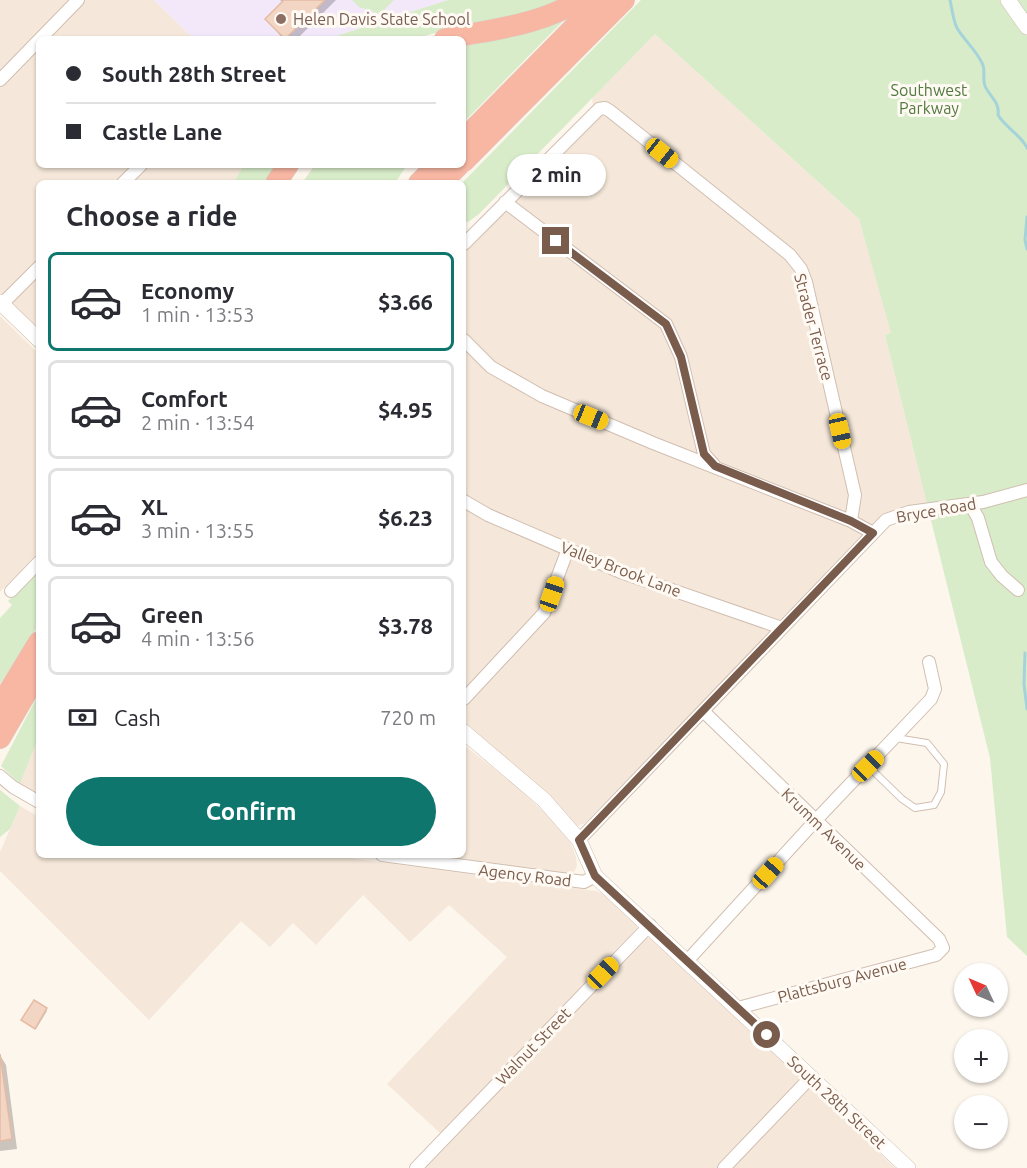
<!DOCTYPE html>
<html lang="en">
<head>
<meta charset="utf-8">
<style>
  :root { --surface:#fff; --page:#f7f7f7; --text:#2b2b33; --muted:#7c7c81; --line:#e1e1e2; --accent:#0f766e }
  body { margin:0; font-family:Ubuntu,sans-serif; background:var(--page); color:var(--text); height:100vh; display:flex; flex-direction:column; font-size:22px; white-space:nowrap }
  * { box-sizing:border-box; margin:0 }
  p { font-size:20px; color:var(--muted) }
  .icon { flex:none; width:33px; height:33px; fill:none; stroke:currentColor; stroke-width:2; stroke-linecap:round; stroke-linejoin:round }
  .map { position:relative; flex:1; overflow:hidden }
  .sheet { position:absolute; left:36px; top:180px; width:430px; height:678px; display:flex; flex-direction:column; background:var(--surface); border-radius:9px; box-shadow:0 2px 4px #0004 }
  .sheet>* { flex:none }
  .banner { position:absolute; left:36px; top:36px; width:430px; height:132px; border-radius:9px; box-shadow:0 2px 4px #0004; display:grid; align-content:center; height:132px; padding:0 30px; background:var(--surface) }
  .needle { width:39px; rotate:314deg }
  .tools { position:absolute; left:954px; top:963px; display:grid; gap:12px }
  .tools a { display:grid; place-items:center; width:54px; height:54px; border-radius:50%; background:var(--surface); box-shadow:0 2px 4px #0004; font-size:30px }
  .end { position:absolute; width:27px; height:27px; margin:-14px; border:8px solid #7a5c4d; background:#fff; box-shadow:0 0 0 3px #fff }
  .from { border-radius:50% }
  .bubble { position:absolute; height:42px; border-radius:21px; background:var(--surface); box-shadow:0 2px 4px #0004; font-size:20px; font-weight:700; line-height:42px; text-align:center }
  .car { position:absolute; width:18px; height:36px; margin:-18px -9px; border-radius:8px; box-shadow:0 0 4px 2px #0007; background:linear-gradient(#f5c518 24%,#345 0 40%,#f5c518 0 76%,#345 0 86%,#f5c518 0) }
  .banner b { display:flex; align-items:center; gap:21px; height:57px; font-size:22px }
  .banner b+b { border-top:2px solid var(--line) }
  .banner i { width:15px; height:15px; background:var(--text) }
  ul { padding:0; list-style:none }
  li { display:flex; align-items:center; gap:18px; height:99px; margin:0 12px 9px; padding:0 18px; border:3px solid var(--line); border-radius:9px }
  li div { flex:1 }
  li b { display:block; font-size:22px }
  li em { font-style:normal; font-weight:700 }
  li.selected { border-color:var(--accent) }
  li>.icon { width:54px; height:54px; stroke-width:1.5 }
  h2 { padding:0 30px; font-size:27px; line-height:72px }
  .pay { display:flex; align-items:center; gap:15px; height:66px; padding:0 30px; font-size:22px }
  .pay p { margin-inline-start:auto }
  .primary-button { display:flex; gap:12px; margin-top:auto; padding:12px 30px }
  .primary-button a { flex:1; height:69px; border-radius:36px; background:var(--accent); color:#fff; font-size:24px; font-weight:700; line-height:69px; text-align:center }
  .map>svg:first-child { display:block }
  .residential { fill:#f5e8da }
  .education { fill:#f3e8fa }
  .green { fill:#d8ecc9 }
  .shadow { fill:#0003 }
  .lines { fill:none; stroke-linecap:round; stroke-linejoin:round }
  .stream { stroke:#a5d3da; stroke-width:3 }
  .building { fill:#f3d5c3; stroke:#e6bba3; stroke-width:1.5 }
  .service-casing { stroke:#d1beb0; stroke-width:8 }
  .minor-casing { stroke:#d1beb0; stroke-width:14 }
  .tertiary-casing { stroke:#d1beb0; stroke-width:16 }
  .motorway-casing { stroke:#dad1cd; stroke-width:22 }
  .service { stroke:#fff; stroke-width:6 }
  .minor { stroke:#fff; stroke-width:12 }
  .tertiary { stroke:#fff; stroke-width:15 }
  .motorway { stroke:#f7b7a3; stroke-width:21 }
  .route { stroke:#7a5c4d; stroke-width:8 }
  .education-dot { fill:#8d6e63; stroke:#fffaf3; stroke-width:2 }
  .labels { text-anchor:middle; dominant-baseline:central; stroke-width:6; stroke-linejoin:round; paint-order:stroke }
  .education-label { font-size:16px; fill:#785e54; stroke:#fffaf3; text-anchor:start }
  .park-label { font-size:16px; fill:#537a41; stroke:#fffaf3 }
  .street-label { font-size:16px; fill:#7a5c4d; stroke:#fffaf3 }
</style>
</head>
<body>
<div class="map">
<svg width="1027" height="1168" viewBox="0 0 1027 1168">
  <rect width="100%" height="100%" fill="#fdf6ec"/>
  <path class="residential" d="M0,0H71L0,72Z
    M84,0H154L194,39H47Z
    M655,34L859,219L892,333L885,335L927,504L893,512L853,547L585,823L578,826L571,824L464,725V253L595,120L592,98Z
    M39,47V165H244L233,183H39V329L0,293V87Z
    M0,316L39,354V552L0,592Z
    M39,736V794L20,784Z
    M464,745L516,786L546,814L570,842L576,857L577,866L573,874H565L430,855H464Z
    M20,806L39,817V855H327L596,891L608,896L636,922L637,928L441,1134L387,1084L507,957L449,905L410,942L363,895L316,945L293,923L270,947L241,921L149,1020L0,871V852Z
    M652,937L759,1038L895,1168H426L646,938Z"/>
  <path class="education" d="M154,0H448L327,39H194Z"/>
  <path class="green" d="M352,0H394L380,14L359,7Z
    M448,0H562L526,14L431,34L416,39H327Z
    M641,0H1027V956L1007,937L990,758L885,335L891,333L859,219L655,34L479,214L468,222L464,221V183H462Z
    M563,16L562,22L464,122V42Z
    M244,165H280L267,183H233Z
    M315,165H407L395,183H302Z
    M39,570V624L0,684V618L12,605L8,601Z
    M39,693V736L20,784L1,766Z
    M0,790L20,806L10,829L0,837Z"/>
  <path class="shadow" d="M280,0H336L297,39H283L267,19L283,3Z
    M46,1009L47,1011L36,1029L24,1022Z
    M0,1055L6,1065L17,1149L0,1151Z"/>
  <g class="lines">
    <path class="stream" d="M950,0C952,9 953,20 957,28C964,40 976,50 982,63C986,70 982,78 985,86C990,97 1000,102 998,115C1005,127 1023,137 1027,148
      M1027,217L1025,240L1027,249
      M1025,653L1024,684L1027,709"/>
  </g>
  <path class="building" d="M284,0H325L285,39L265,19Z
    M34,1000L47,1008L35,1029L21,1020Z
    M0,1054L12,1139L0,1141Z"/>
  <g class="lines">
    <defs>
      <path id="service" d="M868,766L902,799L915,808L934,805L941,792L944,764L927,743L896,738"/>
      <path id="minor" d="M40,39L78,0
        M0,80L39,40
        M123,183L141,165
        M505,202L666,324L681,357L704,454L714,465
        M464,244L599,109L605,108L610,111L790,255L801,269L806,282L855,495L851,521
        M2,304L39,267
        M464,340L491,367L542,396L653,443L851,521L873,533
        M464,501L488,515L623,573L782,628
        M970,504L978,518L991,562L1002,576L1018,590
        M11,591L39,562
        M464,699L544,613L568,549
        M703,711L939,939L943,948L936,955L738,1008
        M0,776L13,787L39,802
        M579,840L886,520L909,512L983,502L1027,490
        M382,855L584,882L595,876
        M688,960L816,820L931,699L935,689L929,662
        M416,1168L650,925
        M724,1168L811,1077"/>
      <path id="tertiary" d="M1008,0L1027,27
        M0,302L39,340
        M464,732L544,800L579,840L595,876L908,1168"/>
      <path id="motorway" d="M445,39C491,29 539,26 580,0
        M464,139L601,0
        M464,161L624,0
        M276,183L288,165
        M419,183L437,165
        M441,183L459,165
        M0,706L39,642
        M0,738L39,671"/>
    </defs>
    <use href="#service" class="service-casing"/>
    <use href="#minor" class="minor-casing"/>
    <use href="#tertiary" class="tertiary-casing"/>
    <use href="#motorway" class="motorway-casing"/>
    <use href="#service" class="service"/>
    <use href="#minor" class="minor"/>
    <use href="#tertiary" class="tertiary"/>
    <use href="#motorway" class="motorway"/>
  </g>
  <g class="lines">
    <path class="route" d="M556,241L666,324L681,357L704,454L715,466L851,521L873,533L579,840L595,876L767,1035"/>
  </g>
  <circle class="education-dot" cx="281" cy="19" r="6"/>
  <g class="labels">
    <g class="education-label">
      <text x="293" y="19">Helen Davis State School</text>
    </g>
    <g class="park-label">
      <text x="929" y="90">Southwest<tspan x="929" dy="18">Parkway</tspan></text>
    </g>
    <g class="street-label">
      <text transform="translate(814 327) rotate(75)">Strader Terrace</text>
      <text transform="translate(936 510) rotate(-10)">Bryce Road</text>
      <text transform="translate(621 569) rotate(21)">Valley Brook Lane</text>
      <text transform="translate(824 829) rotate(44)">Krumm Avenue</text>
      <text transform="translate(525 875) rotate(7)">Agency Road</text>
      <text transform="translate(842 980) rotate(-15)">Plattsburg Avenue</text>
      <text transform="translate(533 1046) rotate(-46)">Walnut Street</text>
      <text transform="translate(837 1102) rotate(43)">South 28th Street</text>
    </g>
  </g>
</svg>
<div class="tools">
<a><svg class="needle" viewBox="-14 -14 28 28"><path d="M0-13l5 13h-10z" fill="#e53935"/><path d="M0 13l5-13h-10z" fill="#7c7c81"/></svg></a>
<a>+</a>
<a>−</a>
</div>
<i class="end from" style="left:767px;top:1035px"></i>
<i class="end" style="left:556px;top:241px"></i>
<div class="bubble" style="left:507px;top:154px;width:99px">2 min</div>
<i class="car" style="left:662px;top:153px;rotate:129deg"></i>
<i class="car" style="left:591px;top:417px;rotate:112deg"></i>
<i class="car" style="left:840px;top:431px;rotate:167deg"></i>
<i class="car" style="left:552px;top:594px;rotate:19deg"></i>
<i class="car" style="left:868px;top:766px;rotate:45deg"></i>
<i class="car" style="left:768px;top:873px;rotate:42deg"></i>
<i class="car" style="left:603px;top:973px;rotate:44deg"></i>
<div class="banner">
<b><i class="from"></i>South 28th Street</b>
<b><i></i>Castle Lane</b>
</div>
<section class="sheet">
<h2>Choose a ride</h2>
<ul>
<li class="selected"><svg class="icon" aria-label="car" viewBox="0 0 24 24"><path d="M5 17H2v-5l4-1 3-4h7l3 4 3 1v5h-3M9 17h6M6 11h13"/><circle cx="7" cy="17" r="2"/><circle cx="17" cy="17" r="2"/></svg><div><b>Economy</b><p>1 min · 13:53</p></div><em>$3.66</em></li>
<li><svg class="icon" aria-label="car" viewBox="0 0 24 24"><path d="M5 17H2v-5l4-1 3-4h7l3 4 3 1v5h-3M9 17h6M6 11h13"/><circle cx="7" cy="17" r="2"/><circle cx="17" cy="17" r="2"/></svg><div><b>Comfort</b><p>2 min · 13:54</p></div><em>$4.95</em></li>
<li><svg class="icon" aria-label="car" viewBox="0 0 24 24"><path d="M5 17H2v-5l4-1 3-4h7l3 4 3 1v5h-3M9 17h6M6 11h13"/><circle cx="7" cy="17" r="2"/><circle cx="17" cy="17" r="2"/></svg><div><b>XL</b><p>3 min · 13:55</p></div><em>$6.23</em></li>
<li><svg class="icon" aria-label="car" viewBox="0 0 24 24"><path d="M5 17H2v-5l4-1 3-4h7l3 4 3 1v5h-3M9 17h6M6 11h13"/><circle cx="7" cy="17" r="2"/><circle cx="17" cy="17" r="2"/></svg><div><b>Green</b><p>4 min · 13:56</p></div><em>$3.78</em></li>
</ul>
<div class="pay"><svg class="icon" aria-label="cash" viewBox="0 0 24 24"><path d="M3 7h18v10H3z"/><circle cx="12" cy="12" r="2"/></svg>Cash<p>720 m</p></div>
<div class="primary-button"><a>Confirm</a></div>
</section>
</div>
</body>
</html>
